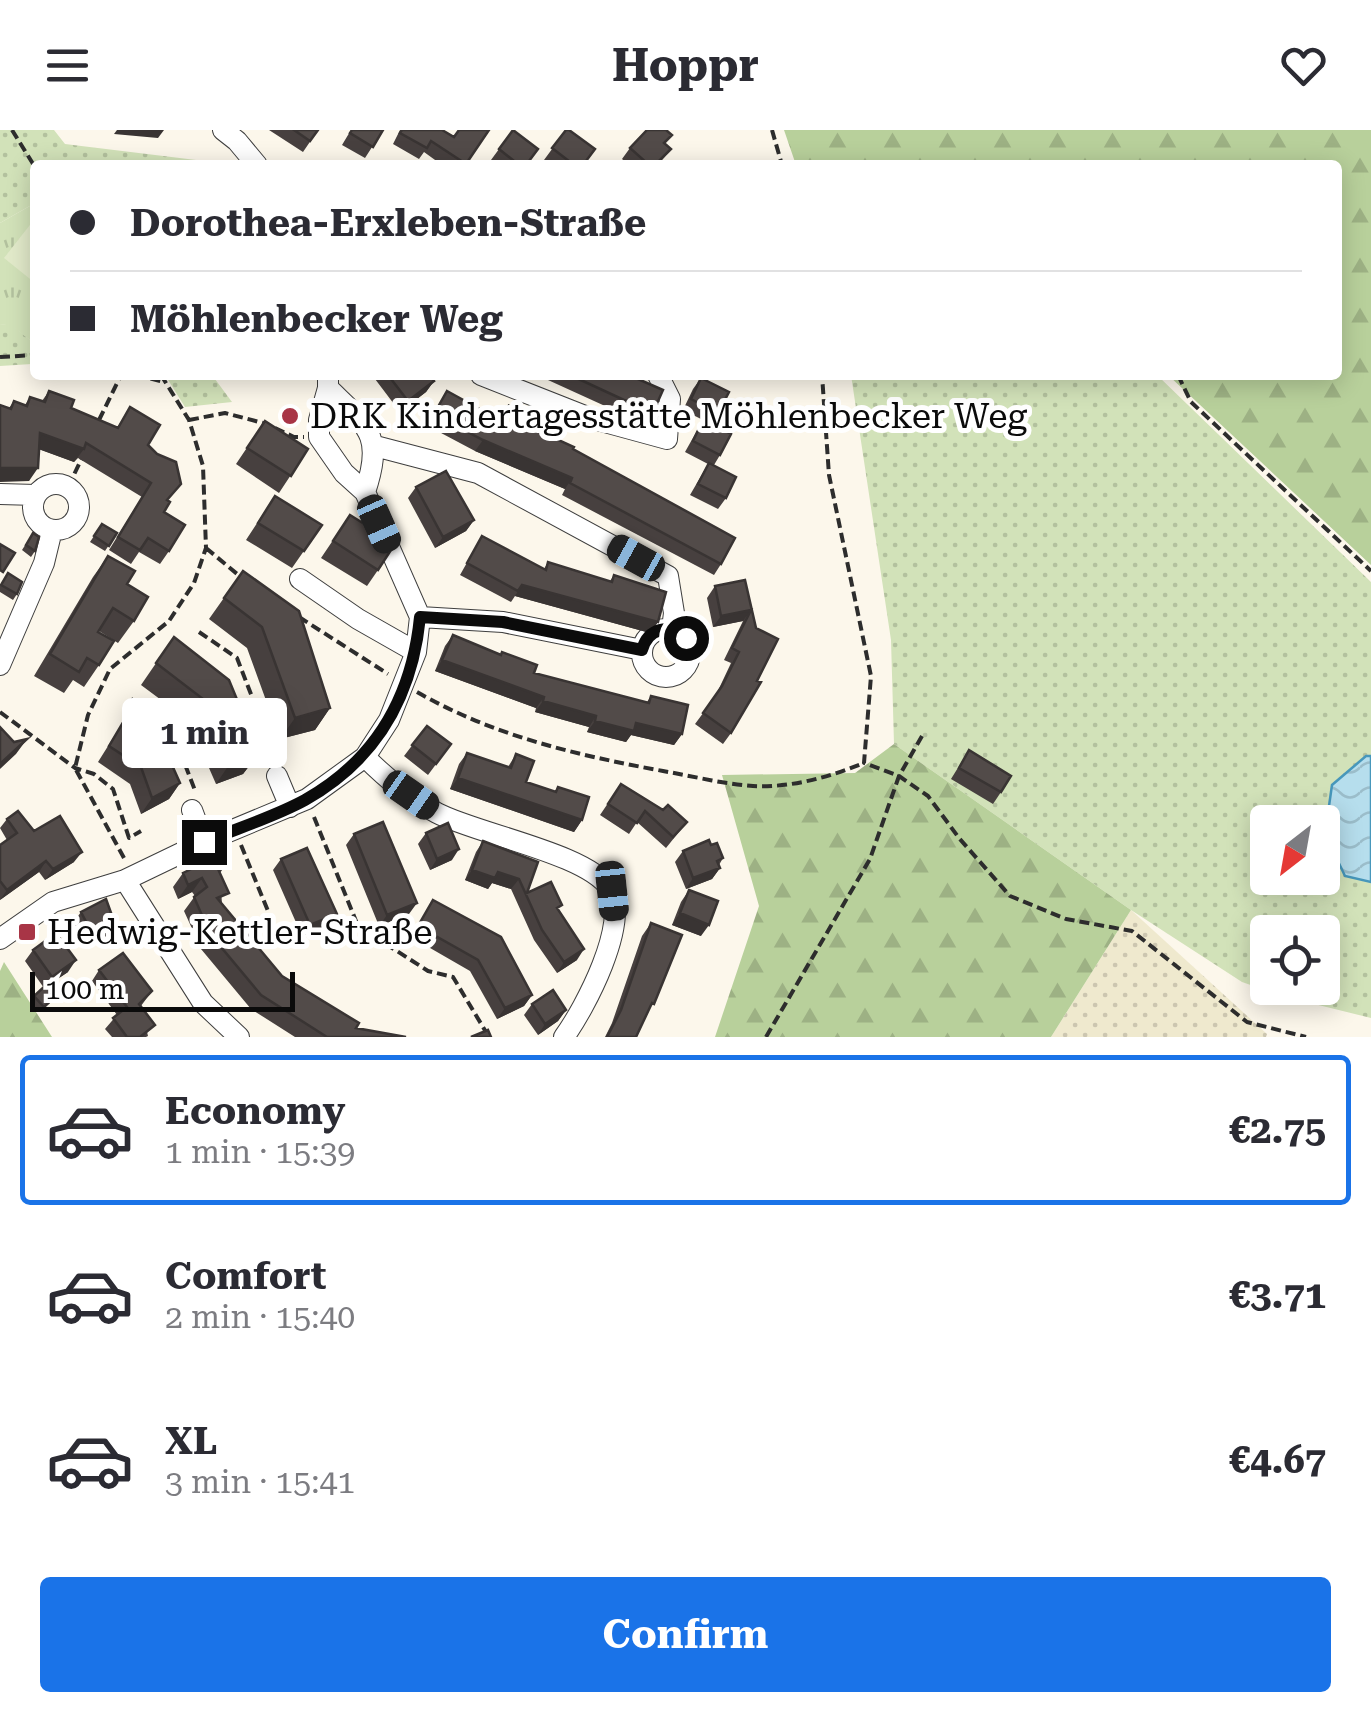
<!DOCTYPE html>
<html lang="en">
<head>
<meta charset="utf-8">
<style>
  :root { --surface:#fff; --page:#f2f2f3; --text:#2b2b33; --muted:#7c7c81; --line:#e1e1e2; --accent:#1a73e8 }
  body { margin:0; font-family:"Roboto Serif",serif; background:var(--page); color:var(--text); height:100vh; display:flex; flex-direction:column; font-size:38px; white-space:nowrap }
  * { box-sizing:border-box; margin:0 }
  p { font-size:32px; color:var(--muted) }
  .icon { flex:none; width:55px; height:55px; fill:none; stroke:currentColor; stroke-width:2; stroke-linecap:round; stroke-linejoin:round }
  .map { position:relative; height:907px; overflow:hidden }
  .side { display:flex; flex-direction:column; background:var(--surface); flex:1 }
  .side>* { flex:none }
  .guide { position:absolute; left:30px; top:30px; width:1312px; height:220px; border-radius:10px; box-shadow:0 5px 25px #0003; display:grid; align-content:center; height:220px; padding:0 40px; background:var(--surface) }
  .needle { width:65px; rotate:211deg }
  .buttons { position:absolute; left:1250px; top:675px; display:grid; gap:20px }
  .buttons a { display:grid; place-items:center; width:90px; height:90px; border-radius:10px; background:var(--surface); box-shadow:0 5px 25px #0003; font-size:50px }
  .scale { position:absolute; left:30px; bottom:25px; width:265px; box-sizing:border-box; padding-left:10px; border:5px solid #0b0b0b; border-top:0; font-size:28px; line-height:35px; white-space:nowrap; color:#0b0b0b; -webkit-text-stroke:8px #fff; paint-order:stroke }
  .end { position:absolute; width:45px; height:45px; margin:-22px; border:12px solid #0b0b0b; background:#fff; box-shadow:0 0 0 5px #fff }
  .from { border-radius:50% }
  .bubble { position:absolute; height:70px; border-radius:10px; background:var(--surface); box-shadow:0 5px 25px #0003; font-size:32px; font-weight:700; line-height:70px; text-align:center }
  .car { position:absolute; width:30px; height:60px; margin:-30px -15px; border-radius:12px; box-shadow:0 0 8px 2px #0007; background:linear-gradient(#222 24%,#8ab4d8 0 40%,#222 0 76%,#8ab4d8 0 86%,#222 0) }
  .guide b { display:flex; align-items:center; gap:35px; height:95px; font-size:38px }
  .guide b+b { border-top:2px solid var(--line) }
  .guide i { width:25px; height:25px; background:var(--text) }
  ul { padding:18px 0 0; list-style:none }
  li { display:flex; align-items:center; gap:30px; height:150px; margin:0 20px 15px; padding:0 20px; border:5px solid transparent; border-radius:10px }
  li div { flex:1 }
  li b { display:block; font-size:38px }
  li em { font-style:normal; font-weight:700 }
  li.current { border-color:var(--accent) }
  li>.icon { width:90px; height:90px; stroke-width:1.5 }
  .button { display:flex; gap:20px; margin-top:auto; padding:20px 40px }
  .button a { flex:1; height:115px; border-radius:10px; background:var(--accent); color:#fff; font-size:40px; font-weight:700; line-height:115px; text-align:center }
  header { display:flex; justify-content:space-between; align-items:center; height:130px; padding:0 40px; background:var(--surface); font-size:45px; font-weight:700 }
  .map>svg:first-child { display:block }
  .farmland { fill:url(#farmland-dots) }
  .grass { fill:url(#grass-dots); fill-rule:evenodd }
  .forest { fill:url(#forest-firs) }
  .park { fill:url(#park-tufts) }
  .pitch { fill:#e2eaca }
  .water { fill:url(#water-waves); stroke:#4797bb; stroke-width:2.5 }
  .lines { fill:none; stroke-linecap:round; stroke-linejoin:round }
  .minor-casing { stroke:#3e3e3e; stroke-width:22 }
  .path { stroke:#2d2d2d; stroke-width:4; stroke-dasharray:10 5; stroke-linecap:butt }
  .minor { stroke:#fff; stroke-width:20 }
  .wall { fill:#47403f }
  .shaded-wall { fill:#393433 }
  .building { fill:#524b49; stroke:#393433; stroke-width:2.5 }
  .route { stroke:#0b0b0b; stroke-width:12 }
  .poi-dot { fill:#a83546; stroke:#fff; stroke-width:4 }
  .labels { text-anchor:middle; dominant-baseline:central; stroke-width:10; stroke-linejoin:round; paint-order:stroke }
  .poi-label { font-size:35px; fill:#0b0b0b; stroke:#fff; text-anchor:start }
</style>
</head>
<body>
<header><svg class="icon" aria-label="menu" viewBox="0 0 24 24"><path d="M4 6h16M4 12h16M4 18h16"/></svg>Hoppr<svg class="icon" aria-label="heart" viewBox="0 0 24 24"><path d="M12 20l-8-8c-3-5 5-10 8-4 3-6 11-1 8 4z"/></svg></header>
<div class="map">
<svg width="1371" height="907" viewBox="0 0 1371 907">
  <defs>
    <pattern id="farmland-dots" width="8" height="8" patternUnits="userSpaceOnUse" patternTransform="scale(2.5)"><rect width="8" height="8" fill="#efe9ce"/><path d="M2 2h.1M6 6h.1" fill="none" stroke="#ccc6b0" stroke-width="1.8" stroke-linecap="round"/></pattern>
    <pattern id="grass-dots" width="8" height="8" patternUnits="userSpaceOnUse" patternTransform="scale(2.5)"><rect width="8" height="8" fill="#d2e2b9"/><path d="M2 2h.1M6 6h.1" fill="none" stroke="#b3c19e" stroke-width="1.8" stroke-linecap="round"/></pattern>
    <pattern id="forest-firs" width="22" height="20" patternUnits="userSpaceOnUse" patternTransform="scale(2.5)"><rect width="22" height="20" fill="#b8d09b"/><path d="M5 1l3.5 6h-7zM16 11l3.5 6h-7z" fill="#9db184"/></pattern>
    <pattern id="park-tufts" width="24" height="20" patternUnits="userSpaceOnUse" patternTransform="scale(2.5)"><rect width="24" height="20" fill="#d2e2b9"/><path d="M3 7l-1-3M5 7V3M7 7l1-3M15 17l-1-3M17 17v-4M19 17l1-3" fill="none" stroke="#b3c19e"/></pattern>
    <pattern id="water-waves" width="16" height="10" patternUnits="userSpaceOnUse" patternTransform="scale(2.5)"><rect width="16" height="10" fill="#b6deed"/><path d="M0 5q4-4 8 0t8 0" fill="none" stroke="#9bbdca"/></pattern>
  </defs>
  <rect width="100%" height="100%" fill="#fcf7eb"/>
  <path class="farmland" d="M1131,780L1267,904L1266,907H1051Z"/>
  <path class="grass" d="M0,0H54L65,14L237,35H35V73L0,93Z
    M0,194L12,195L35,214L32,234L0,236Z
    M165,245H212L232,272L185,277Z
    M851,245H1157L1371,452V888L1282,866L1242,852L1131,780L894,614L891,510ZM1268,692H1322V748H1268ZM1268,802H1322V858H1268Z"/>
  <path class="forest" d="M784,0H1371V435L1168,245H1338V35H796Z
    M894,614L1131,780L1051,907H715L759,776L722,645L855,643Z
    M4,832L52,907H0V841Z"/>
  <path class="park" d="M35,73V214L12,196L0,194V93Z"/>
  <path class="pitch" d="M33,91L35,93V153L4,128Z"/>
  <path class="water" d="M1366,626H1371V752L1345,746L1325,704L1332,655Z"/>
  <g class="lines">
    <defs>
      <path id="minor" d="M223,0L237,11L257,35
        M481,245L590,288L667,309L670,269L658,245
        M328,258C368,297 384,305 365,362
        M375,316L478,343L668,446L674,483L672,499
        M33 377a23 23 0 1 1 46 0a23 23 0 1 1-46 0Z
        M0,364L36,365
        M300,449L358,489L416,522
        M420,487L503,492L642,520
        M642 523a24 24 0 1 1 48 0a24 24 0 1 1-48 0Z
        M0,535L44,433L52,400
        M365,627C386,648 411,669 437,683C477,704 589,724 610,759C630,793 585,878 564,907
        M277,646L290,677
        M192,680L204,712
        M125,750L203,873L239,907
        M0,809L53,772L125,750L204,712L307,669L365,627L389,590L416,522L420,487L365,362L344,343L319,307V290L328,258V245"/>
    </defs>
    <use href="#minor" class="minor-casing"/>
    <path class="path" d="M12,0L35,37
      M772,0L782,35
      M0,227L35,225
      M136,245L164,252
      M1178,245L1191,272L1371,441
      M99,290L121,245
      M189,290L225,283L267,294
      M501,293L510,275
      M275,298L294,307H304
      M68,357L83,326
      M206,418L242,448
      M299,487L388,544
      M199,502L237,528L276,629
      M417,562C494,606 576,625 663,641C692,646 723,654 753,656C791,658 829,647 864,633
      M131,569L169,593L196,663
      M0,582L75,638L94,644L113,659L129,708L141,701
      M922,606L899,646L928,666L959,708L1010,766L1066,789L1132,801L1247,892L1306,907
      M314,687L358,796L428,841L453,847L489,907
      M241,715L277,803
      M124,728L75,638L88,585L110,539L169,491L194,453L206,418L203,336L189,290L161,245
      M766,907L870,729L899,646L864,633L871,546L829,345L822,245"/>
    <use href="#minor" class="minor"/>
  </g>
  <path class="wall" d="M269,0H318L303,22Z
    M351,0H383L365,28L342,15Z
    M400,0H442L454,7L489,0L465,35H442L424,22L419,29L393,14Z
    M513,0L527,35H497L491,30Z
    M566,0L584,35H552L544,30Z
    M666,14L671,19L658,35H629L622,29L630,18Z
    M372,245H429L434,251L426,262L400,282Z
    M537,245H629L655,278L647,289L616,281Z
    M701,248L718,283L710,294L720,325L714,335L726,368L718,379L690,365L708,334L685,322L703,290L683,280L693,259Z
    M49,261L71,278L117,298L130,277L148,315L168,371L164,382L169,421L160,434L139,422L131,434L109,420L142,367L78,328L74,332L39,319L29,351L9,278L14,271L25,275L30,267L42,271Z
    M447,261L514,298L519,292L573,319L721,434L714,445L562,365L565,359L475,321L426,295Z
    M265,291L308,319L279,363L236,334Z
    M416,357L474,390L466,401L435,418L408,368Z
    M275,366L322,395L292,438L246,410Z
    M350,385L378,440L367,456L321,428Z
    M102,394L117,403L105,421L90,412Z
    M33,403L35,421L31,427L22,420Z
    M482,406L544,439L548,432L610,451L614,445L658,492L650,503L515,466L511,472L460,445Z
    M108,426L127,454L134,491L118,513L99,501V535L84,557L73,550L64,563L34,546L93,447Z
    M243,441L330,578L315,600L280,609L247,518L209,489Z
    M8,443L17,464L13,470L0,462V456Z
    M745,450L756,498L731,603L723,614L695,594L715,567L731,533L724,530L743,491L713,497L707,468L715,456Z
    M453,505L534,543L647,572L651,566L682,604L674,615L631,605L626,612L587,602L589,597L535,582L536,578L435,541L445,516Z
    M174,507L259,623L243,644L216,654L188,590L141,555Z
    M125,589L180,653L169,669L141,684L130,654L98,632Z
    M427,596L451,614L428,645L404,626Z
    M969,620L1001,662L993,674L951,649Z
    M467,623L508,637L516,624L526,652L555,662L558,657L582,690L574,702L450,659L459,634Z
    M621,654L663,680L687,692L666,718L637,692L629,704L600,685Z
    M7,689L34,701L74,732L45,750L39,742L0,770V715L7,710L0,698Z
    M426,703L452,730L430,740L418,714Z
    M354,704L409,784L379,796L346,715Z
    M483,711L538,732L527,763L558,781L577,830L557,843L534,810L511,759L492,753L488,759L465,750L476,722Z
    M711,715L723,728L719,735L720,738L712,749L686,759L675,732L683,721Z
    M281,729L329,795L302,806L273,740Z
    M225,736L220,743L222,774L282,846L356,898L406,907H295L251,879L191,807L194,803L184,781L195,766L192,762L178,769L173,757L183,743Z
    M689,760L701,806L672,795L681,772Z
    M433,770L532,865L524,876L497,889L470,841L411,807Z
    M81,782L108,805L85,817L73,793Z
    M651,793L645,887L636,907H605L612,893L642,806Z
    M33,820L68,842L47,856L52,871L40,882L30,872L44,858L25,831Z
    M99,840L152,861L141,876L148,906L146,907H112L105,899L117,885L92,851Z
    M532,874L566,880L558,891L538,905L524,885Z"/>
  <path class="shaded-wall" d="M117,0H164L158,8L114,4Z
    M434,251L426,262L400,282L408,271Z
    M624,270L655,278L647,289L616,281Z
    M40,303L84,319L74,332L30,316Z
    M483,310L572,348L565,359L475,321Z
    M0,338H38L29,351L0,352Z
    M474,390L466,401L435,418L443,407Z
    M522,455L658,492L650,503L515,466Z
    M751,480L743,491L713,497L721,486Z
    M442,530L544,567L536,578L435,541Z
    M543,571L596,586L589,597L535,582Z
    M330,578L315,600L280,609L295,588Z
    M595,591L636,593L682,604L674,615L631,605L626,612L587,602Z
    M27,609L16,624L0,639V634Z
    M259,623L243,644L216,654L231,632Z
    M458,648L582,690L574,702L450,659Z
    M180,653L169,669L141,684L152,668Z
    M459,719L452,730L430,740L437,729Z
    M82,722L74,732L45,750L53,739Z
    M46,731L39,742L0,770L7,760Z
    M720,738L712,749L686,759L693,748Z
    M472,740L498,742L519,749L511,759L492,753L488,759L465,750Z
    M202,748L192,762L178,769L188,755Z
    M417,773L409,784L379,796L387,785Z
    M680,783L709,795L701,806L672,795Z
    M337,784L329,795L302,806L310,795Z
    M115,794L108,805L85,817L93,805Z
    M584,819L577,830L557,843L564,832Z
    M76,830L68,842L44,858L52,847Z
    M532,865L524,876L497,889L505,878Z
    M566,880L558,891L538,905L545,894Z"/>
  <path class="building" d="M294,0H318L310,11Z
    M352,0H383L373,17L350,3Z
    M402,0H442L454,7L459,0H489L466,34L431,11L427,18L400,3Z
    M513,0L538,19L526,35H519L499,19Z
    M566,0H569L595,19L583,35H574L552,18Z
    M647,0H666L672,5L664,13L671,19L655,35H649L630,18Z
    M388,245H429L434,251L408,271Z
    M570,245H629L663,260L655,278L624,270Z
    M701,248L729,262L718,283L691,269Z
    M49,261L74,270L71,278L118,298L130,277L160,295L148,315L157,324L176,332L181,354L167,370L170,372L164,382L185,395L169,421L148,408L140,420L118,407L151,353L86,313L84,319L40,303L38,338H0V275L11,279L14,271L27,276L30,267L45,272Z
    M447,261L516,299L519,292L574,317L573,319L735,408L721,434L570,353L572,348L483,310L434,284Z
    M703,290L731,304L720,325L693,311Z
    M265,291L308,319L291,346L247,318Z
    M709,333L736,347L726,368L698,354Z
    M446,341L474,390L443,407L416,357Z
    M275,366L322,395L304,421L258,393Z
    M350,385L390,410L393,417L378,440L333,411Z
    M102,394L117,403L109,416L94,406Z
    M33,403L39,407L35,421L26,415Z
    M482,406L546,440L548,432L612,452L614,445L666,462L658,492L522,455L518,461L467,433Z
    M0,414L15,423L3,442L0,440Z
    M108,426L135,441L127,454L148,467L134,491L113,478L98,502L114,511L99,535L87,528L79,542L50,524Z
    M243,441L299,481L330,578L295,588L262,497L224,468Z
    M8,443L22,452L17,464L1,455Z
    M745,450L756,498L778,509L757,551L761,552L731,603L703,583L722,556L739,522L732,518L751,480L721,486L715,456Z
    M453,505L501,525L502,522L537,535L534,543L649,573L651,566L688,575L682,604L636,593L634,601L595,591L596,586L543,571L544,567L442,530Z
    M174,507L229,550L259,623L231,632L203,569L156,533Z
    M125,589L163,615L180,653L152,668L141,637L109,616Z
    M427,596L451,614L436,634L412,615Z
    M0,597L14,612L27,609L0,634Z
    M969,620L1011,646L1001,662L959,638Z
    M467,623L511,638L516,624L534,631L526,652L556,662L558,657L589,667L582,690L458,648Z
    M621,654L663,680L668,675L687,692L673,707L645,681L637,693L608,674Z
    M18,681L34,701L60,686L82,722L53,739L46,731L7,760L0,751V715L17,703L7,689Z
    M383,692L417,773L387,785L354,704Z
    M448,693L459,719L437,729L426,703Z
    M709,710L711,715L717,713L723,728L717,731L720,738L693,748L683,721Z
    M483,711L538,732L527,763L551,752L562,775L557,778L584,819L564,832L542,800L519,749L498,742L495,748L472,740Z
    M307,718L337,784L310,795L281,729Z
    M220,725L225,736L218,739L229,763L217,768L282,846L359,893L356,898L406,907H327L261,865L201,793L204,790L194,767L207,757L202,748L188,755L183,743Z
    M689,760L718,771L709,795L680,783Z
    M106,769L115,794L93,805L81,782Z
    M433,770L501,807L532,865L505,878L478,830L418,796Z
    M651,793L682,805L654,874L652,873L636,907H607L621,880Z
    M56,803L76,830L52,847L33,820Z
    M123,823L152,861L139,874L155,895L140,907H127L113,888L127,877L99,840Z
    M46,855L56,866L44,877L34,866Z
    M553,860L566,880L545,894L532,874Z
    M488,900L491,907H471Z"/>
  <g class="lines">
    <path class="route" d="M204,712C238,698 274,687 305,670C376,630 412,567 420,487L503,492L642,520C648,498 669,493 686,508"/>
  </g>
  <g class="poi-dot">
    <circle cx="290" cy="286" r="10"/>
    <rect x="17" y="792" width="20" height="20" rx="5"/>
  </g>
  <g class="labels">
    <g class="poi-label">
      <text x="310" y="286">DRK Kindertagesstätte Möhlenbecker Weg</text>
      <text x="47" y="802">Hedwig-Kettler-Straße</text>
    </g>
  </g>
</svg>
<div class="buttons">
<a><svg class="needle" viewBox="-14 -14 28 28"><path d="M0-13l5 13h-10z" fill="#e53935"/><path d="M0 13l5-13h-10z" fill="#7c7c81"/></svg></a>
<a><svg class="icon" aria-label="locate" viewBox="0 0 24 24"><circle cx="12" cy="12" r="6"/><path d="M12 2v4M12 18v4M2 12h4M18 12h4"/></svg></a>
</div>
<div class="scale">100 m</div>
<i class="end from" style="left:686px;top:508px"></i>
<i class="end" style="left:204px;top:712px"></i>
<div class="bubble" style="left:122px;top:568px;width:165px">1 min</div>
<i class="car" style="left:379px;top:394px;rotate:156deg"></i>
<i class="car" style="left:636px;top:428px;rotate:299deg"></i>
<i class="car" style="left:411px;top:665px;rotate:125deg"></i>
<i class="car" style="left:612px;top:761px;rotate:174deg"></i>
<div class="guide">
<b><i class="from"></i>Dorothea-Erxleben-Straße</b>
<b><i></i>Möhlenbecker Weg</b>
</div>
</div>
<section class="side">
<ul>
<li class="current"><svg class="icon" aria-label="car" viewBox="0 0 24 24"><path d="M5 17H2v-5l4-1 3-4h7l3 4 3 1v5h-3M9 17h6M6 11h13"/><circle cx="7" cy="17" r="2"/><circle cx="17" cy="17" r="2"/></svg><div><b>Economy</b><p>1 min · 15:39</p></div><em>€2.75</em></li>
<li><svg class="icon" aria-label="car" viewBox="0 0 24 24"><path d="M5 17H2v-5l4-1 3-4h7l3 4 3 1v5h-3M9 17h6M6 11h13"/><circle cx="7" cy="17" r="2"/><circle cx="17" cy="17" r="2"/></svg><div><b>Comfort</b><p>2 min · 15:40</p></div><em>€3.71</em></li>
<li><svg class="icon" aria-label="car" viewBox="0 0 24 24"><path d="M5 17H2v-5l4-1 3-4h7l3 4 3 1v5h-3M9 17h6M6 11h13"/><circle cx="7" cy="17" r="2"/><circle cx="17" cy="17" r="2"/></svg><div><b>XL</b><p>3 min · 15:41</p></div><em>€4.67</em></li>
</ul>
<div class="button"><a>Confirm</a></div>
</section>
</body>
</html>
